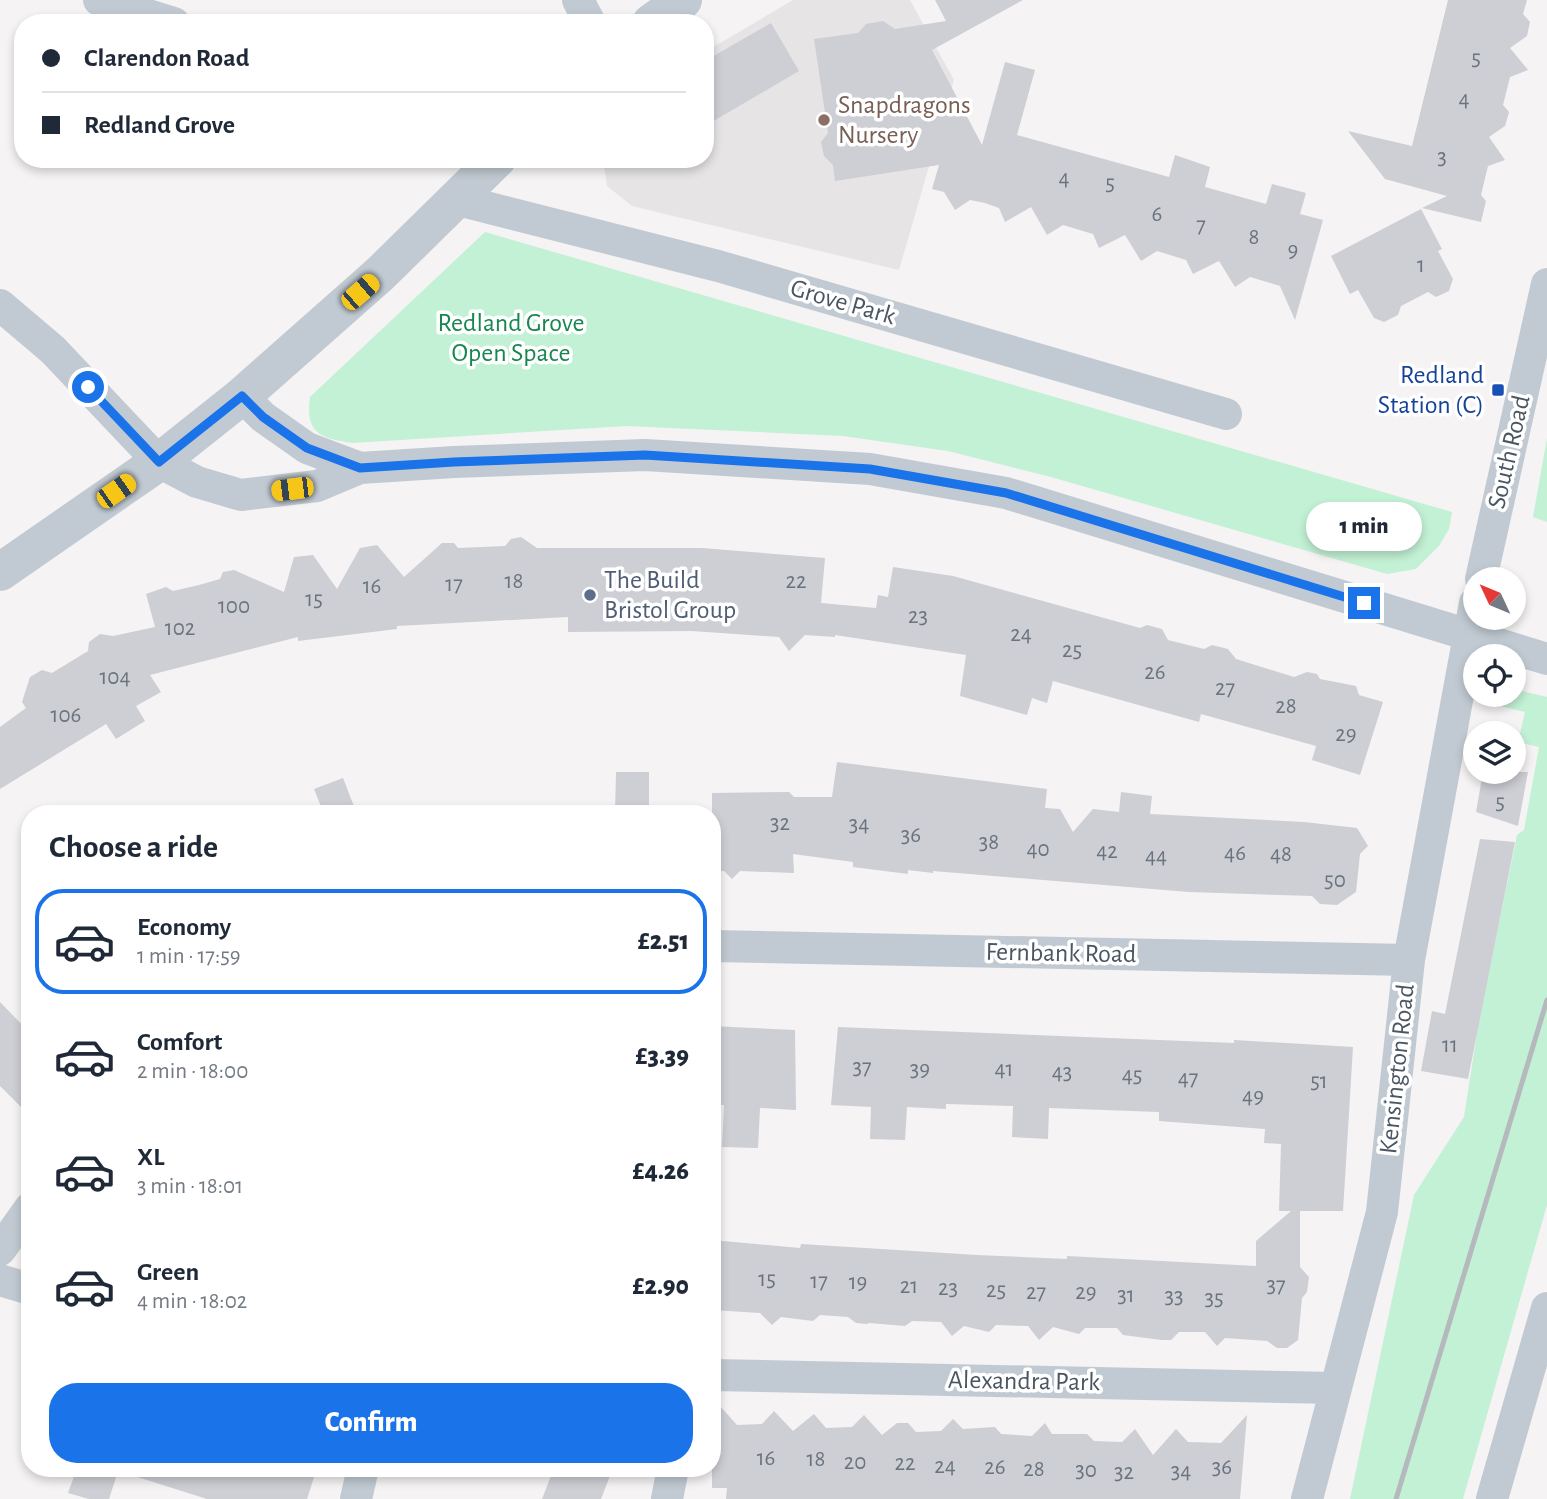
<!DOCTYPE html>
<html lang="en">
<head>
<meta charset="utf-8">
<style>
  :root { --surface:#fff; --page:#f2f2f3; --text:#1f2937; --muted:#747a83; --line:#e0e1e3; --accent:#1a73e8 }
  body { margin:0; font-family:"Alegreya Sans",sans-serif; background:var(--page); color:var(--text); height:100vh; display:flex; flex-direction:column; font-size:26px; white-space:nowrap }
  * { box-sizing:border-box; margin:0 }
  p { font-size:23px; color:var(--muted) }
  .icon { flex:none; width:38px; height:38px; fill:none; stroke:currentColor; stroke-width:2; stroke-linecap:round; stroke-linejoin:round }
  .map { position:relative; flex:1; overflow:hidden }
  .sheet { position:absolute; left:21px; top:805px; width:700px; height:672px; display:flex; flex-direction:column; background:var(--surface); border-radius:28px; box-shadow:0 4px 10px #0003 }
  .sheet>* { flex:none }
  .top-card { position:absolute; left:14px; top:14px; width:700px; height:154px; border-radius:28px; box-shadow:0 4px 10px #0003; display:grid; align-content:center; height:154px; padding:0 28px; background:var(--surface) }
  .needle { width:46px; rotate:314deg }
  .fabs { position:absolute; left:1463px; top:567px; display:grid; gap:14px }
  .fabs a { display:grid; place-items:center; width:63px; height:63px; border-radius:50%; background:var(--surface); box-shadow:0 4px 10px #0003; font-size:35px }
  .end { position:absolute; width:32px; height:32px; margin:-16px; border:9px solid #1a73e8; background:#fff; box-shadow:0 0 0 4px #fff }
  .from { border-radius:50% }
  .bubble { position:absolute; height:49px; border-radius:24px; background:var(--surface); box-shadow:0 4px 10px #0003; font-size:23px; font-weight:800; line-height:49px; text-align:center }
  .car { position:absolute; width:21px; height:42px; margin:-21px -10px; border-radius:9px; box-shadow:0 0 5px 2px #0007; background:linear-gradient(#f5c518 24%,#345 0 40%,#f5c518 0 76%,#345 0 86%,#f5c518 0) }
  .top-card b { display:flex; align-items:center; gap:24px; height:66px; font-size:26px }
  .top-card b+b { border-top:2px solid var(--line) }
  .top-card i { width:18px; height:18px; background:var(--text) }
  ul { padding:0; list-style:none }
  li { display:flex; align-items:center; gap:21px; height:105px; margin:0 14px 10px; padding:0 14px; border:4px solid transparent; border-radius:28px }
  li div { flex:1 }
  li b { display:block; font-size:26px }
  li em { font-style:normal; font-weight:800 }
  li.on { border-color:var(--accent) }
  li>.icon { width:63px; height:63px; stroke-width:1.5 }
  h2 { padding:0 28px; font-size:32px; line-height:84px }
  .primary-button { display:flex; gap:14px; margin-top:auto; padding:14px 28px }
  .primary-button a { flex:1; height:80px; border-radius:28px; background:var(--accent); color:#fff; font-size:28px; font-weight:800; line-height:80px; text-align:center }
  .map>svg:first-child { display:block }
  .education { fill:#e6e4e5 }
  .green { fill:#c3f1d5 }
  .building { fill:#cdcfd5 }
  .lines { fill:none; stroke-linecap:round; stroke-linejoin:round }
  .minor { stroke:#c1cad2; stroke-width:32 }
  .tertiary { stroke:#c1cad2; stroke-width:38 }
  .rail { stroke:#b5b8bd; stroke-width:5 }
  .route { stroke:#1a73e8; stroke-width:9 }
  .education-dot { fill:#8d6e63; stroke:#fff; stroke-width:2.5 }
  .transit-dot { fill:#1a4fb4; stroke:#fff; stroke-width:2.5 }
  .service-dot { fill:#5c6f8a; stroke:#fff; stroke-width:2.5 }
  .labels { text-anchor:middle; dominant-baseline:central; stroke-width:7; stroke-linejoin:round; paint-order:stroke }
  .number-label { font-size:23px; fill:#6b747e }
  .education-label { font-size:26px; fill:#785e54; stroke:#fff; text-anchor:start }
  .street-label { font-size:26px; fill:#4a5661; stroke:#fff }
  .park-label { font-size:26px; fill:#17864f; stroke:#fff }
  .transit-label { font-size:26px; fill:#164399; stroke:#fff; text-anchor:end }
  .service-label { font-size:26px; fill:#4e5e75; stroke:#fff; text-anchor:start }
</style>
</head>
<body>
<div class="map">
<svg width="1547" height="1499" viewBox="0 0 1547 1499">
  <rect width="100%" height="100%" fill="#f5f3f3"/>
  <path class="education" d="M793,0H910L954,80L899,270L632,206L607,186L603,159H705V52Z"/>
  <path class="green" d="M485,232L1452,512L1449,529L1439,546L1416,569L1387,574L1051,477L948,451L843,436L627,426L352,443C320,438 305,433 310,397Z
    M1547,438V522L1533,517Z
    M1514,689L1547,697V1205L1463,1499H1350L1414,1195L1464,1117L1479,1020L1517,835L1524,830L1539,747L1518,742L1525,712L1496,705L1498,695H1514Z"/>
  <path class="building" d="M935,0H1023L932,50L982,145L1005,62L1035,70L1017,135L1169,177L1175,155L1210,167L1205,187L1266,204L1272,184L1306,193L1300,214L1323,220L1295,320L1280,286L1250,277L1235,287L1219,261L1193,274L1186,260L1157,251L1141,261L1125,235L1099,248L1093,234L1063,225L1047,235L1031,207L1005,222L999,208L985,203L970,200L955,210L944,192L932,189L939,165L835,181L833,165L824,156L821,142L828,133L814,39L858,33L866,24L883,21L895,29L946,21Z
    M1448,0H1527L1523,14L1530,22L1527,36L1510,48L1528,70L1510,77L1503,105L1509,112L1505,126L1489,137L1505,160L1488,166L1481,195L1486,201L1481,222L1422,208L1447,196L1385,179L1348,131L1412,146Z
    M771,23L799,71L705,126V61Z
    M1421,209L1442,249L1438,251L1453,279L1449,291L1436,297L1428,292L1401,306L1398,315L1384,322L1374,318L1358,290L1350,294L1331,256Z
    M521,537L537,548H702L825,558L821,603L876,608L878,595L888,597L893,567L953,576L1140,628L1147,625L1162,629L1168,640L1204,649L1212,645L1228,649L1236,659L1294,677L1307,672L1317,674L1320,679L1356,686L1359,695L1383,702L1360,775L1312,760L1316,746L1201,714L1199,722L1053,681L1047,703L1032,698L1027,715L960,696L966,655L835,635V637L805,635L789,651L779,637L692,631L568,632V617L397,626V629L298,641V637L150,675L161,692L136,706L145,721L116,739L106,724L0,789V727L26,708L22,702L30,677L42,670L52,673L88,651L89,642L100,634L113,636L155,627L146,594L166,587L173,591L199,585L220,579L223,572L234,570L284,592L294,557L313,555L337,589L360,548L377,545L404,577L442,543H454L458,548L505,546L511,539Z
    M837,762L1047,789L1045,808L1060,809L1073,832L1093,809L1119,812L1121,792L1152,796L1150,814L1304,822L1357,828L1368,846L1360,854L1356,892L1337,905L1320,904L1312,896L1189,892L933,871V873L908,870V874L853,867V862L793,854L794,873L740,871L732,879L724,871L712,872V793L789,792L794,797H832Z
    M616,772H649V814H615Z
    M1483,772H1528L1518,826L1476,812Z
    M343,778L357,814H324L314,789Z
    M1480,839L1515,842L1468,1079L1421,1071L1432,1011L1445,1014Z
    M0,1002L30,1033V1116L0,1086Z
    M712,1026L795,1030L796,1110L760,1108L758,1148L722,1147L724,1105H712Z
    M838,1027L1234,1043V1040L1353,1047L1343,1211H1300V1267L1309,1277L1307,1292L1302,1298L1298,1340L1287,1348H1277L1267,1341L1225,1338L1217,1346L1205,1332H1179L1171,1340H1162L1123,1335L1117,1328H1085L1079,1334L1053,1327L1039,1340L1028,1326L996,1325L989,1332L964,1326L952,1336L941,1322L912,1321L905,1326L869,1323L867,1324L856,1323L848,1317L820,1315L813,1321L781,1317L772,1325L760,1313L712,1310V1240L800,1248L801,1244L977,1255L1067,1259V1256L1256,1266V1241L1291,1211H1279L1281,1144L1264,1143L1265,1129L1159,1121V1112L1049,1108L1048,1139L1012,1137L1013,1106L946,1104V1109L907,1107L905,1140L870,1139L871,1107L831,1105Z
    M712,1397L737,1425L762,1424L774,1411L793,1431L814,1414L826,1428L852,1427L864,1415L882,1435L897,1423H908L916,1432L941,1431L953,1419L963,1429L995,1427L1001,1434L1032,1436L1045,1423L1052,1434H1087L1094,1441L1122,1442L1135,1429L1153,1455L1176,1429L1188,1442L1221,1443L1247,1415L1240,1499H726L727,1488H712Z
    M77,1468H119L109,1499H89L68,1493Z
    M132,1468H297L315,1474L307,1499H207L131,1475Z
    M554,1468H613L601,1499H542Z"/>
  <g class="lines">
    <path class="minor" d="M99,0L174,23
      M578,0L590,23
      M458,200L718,266L1226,414
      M0,305L53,350L159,462L197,482L241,495L317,486L360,468L454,462L645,455L870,469L1006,493L1547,659
      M242,396L263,417L307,448L360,468
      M1481,579L1547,284
      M712,946L1409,960
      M0,1250L30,1208
      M0,1280L30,1289
      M712,1375L1335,1388
      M356,1499L363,1468
      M667,1499L673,1468
      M1307,1499L1382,1212L1409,960L1475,603
      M1492,1499L1547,1308"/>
    <path class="tertiary" d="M651,23L683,0
      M0,572L159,462L242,396L380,274L497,159"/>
    <path class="rail" d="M1396,1499L1547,1000"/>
  </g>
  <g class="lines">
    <path class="route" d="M88,387L159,462L242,396L263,417L307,448L360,468L454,462L645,455L870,469L1006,493L1364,603"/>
  </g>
  <circle class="education-dot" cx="824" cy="120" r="7"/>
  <rect class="transit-dot" x="1491" y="383" width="14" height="14" rx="3.5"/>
  <circle class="service-dot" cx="590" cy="595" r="7"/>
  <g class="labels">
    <g class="number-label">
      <text x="1476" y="58">5</text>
      <text x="1464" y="99">4</text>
      <text x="1442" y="157">3</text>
      <text x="1064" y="178">4</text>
      <text x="1110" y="183">5</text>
      <text x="1157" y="214">6</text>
      <text x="1201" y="225">7</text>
      <text x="1254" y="237">8</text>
      <text x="1293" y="250">9</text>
      <text x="1421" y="265">1</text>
      <text x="514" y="581">18</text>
      <text x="796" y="581">22</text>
      <text x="454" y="584">17</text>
      <text x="372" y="586">16</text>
      <text x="314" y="599">15</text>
      <text x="234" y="606">100</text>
      <text x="918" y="616">23</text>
      <text x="180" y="628">102</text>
      <text x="1021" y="634">24</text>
      <text x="1072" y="650">25</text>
      <text x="1155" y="672">26</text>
      <text x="115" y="677">104</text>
      <text x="1225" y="688">27</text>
      <text x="1286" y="706">28</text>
      <text x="66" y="715">106</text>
      <text x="1346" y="734">29</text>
      <text x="1500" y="802">5</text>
      <text x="780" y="823">32</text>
      <text x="859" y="824">34</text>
      <text x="911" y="835">36</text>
      <text x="989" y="842">38</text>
      <text x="1038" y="849">40</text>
      <text x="1107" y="851">42</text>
      <text x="1235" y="853">46</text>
      <text x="1281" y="854">48</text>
      <text x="1156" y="856">44</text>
      <text x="1335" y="880">50</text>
      <text x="1450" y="1045">11</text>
      <text x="862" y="1067">37</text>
      <text x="920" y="1069">39</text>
      <text x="1004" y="1069">41</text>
      <text x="1062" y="1072">43</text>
      <text x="1132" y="1075">45</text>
      <text x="1188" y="1078">47</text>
      <text x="1319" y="1081">51</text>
      <text x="1253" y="1096">49</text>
      <text x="767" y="1279">15</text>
      <text x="819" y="1281">17</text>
      <text x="858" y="1282">19</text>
      <text x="1276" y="1285">37</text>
      <text x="909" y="1286">21</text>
      <text x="948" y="1288">23</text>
      <text x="996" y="1290">25</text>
      <text x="1036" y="1292">27</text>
      <text x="1086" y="1292">29</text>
      <text x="1126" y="1295">31</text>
      <text x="1174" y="1296">33</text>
      <text x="1214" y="1298">35</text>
      <text x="766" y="1458">16</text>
      <text x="816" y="1459">18</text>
      <text x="855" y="1462">20</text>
      <text x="905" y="1463">22</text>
      <text x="945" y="1466">24</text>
      <text x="995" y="1467">26</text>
      <text x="1222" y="1467">36</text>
      <text x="1034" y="1469">28</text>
      <text x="1086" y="1470">30</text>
      <text x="1181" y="1471">34</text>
      <text x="1124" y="1472">32</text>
    </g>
    <g class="education-label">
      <text x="838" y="105">Snapdragons<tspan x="838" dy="30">Nursery</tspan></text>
    </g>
    <g class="street-label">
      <text transform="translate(843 302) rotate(16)">Grove Park</text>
      <text transform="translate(1509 452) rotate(-77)">South Road</text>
      <text transform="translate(1061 953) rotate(1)">Fernbank Road</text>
      <text transform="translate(1397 1069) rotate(-84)">Kensington Road</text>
      <text transform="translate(1024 1381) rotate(1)">Alexandra Park</text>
    </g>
    <g class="park-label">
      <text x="511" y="323">Redland Grove<tspan x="511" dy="30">Open Space</tspan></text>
    </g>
    <g class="transit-label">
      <text x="1484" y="375">Redland<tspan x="1484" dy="30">Station (C)</tspan></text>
    </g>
    <g class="service-label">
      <text x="604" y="580">The Build<tspan x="604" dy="30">Bristol Group</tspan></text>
    </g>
  </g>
</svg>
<div class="fabs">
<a><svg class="needle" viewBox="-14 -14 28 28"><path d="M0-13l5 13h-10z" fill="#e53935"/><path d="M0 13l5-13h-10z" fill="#747a83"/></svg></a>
<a><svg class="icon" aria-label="locate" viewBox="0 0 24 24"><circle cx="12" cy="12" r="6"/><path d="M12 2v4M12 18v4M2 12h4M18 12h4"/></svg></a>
<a><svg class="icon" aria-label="layers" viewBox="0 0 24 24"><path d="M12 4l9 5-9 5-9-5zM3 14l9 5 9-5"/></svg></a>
</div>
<i class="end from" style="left:88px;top:387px"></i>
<i class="end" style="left:1364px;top:603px"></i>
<div class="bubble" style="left:1306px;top:502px;width:116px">1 min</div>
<i class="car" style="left:360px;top:292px;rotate:49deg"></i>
<i class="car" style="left:292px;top:489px;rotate:263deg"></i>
<i class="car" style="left:116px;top:491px;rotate:55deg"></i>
<div class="top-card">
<b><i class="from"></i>Clarendon Road</b>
<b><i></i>Redland Grove</b>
</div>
<section class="sheet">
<h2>Choose a ride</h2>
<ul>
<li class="on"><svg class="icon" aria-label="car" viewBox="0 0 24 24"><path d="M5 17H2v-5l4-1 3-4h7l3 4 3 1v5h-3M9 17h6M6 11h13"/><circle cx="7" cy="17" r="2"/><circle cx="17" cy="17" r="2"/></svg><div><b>Economy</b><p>1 min · 17:59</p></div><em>£2.51</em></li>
<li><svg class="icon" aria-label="car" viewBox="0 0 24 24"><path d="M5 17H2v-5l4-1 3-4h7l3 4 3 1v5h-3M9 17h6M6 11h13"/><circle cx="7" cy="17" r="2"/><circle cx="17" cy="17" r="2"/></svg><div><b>Comfort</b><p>2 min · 18:00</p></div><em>£3.39</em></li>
<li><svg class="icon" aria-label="car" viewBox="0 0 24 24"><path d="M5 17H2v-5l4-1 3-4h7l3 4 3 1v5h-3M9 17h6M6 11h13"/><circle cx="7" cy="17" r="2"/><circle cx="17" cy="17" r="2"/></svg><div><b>XL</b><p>3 min · 18:01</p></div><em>£4.26</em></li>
<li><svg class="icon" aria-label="car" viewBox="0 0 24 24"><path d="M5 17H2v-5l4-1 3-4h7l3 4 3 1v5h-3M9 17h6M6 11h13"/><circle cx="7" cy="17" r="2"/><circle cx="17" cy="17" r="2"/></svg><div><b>Green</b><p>4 min · 18:02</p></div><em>£2.90</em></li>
</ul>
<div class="primary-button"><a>Confirm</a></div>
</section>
</div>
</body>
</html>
